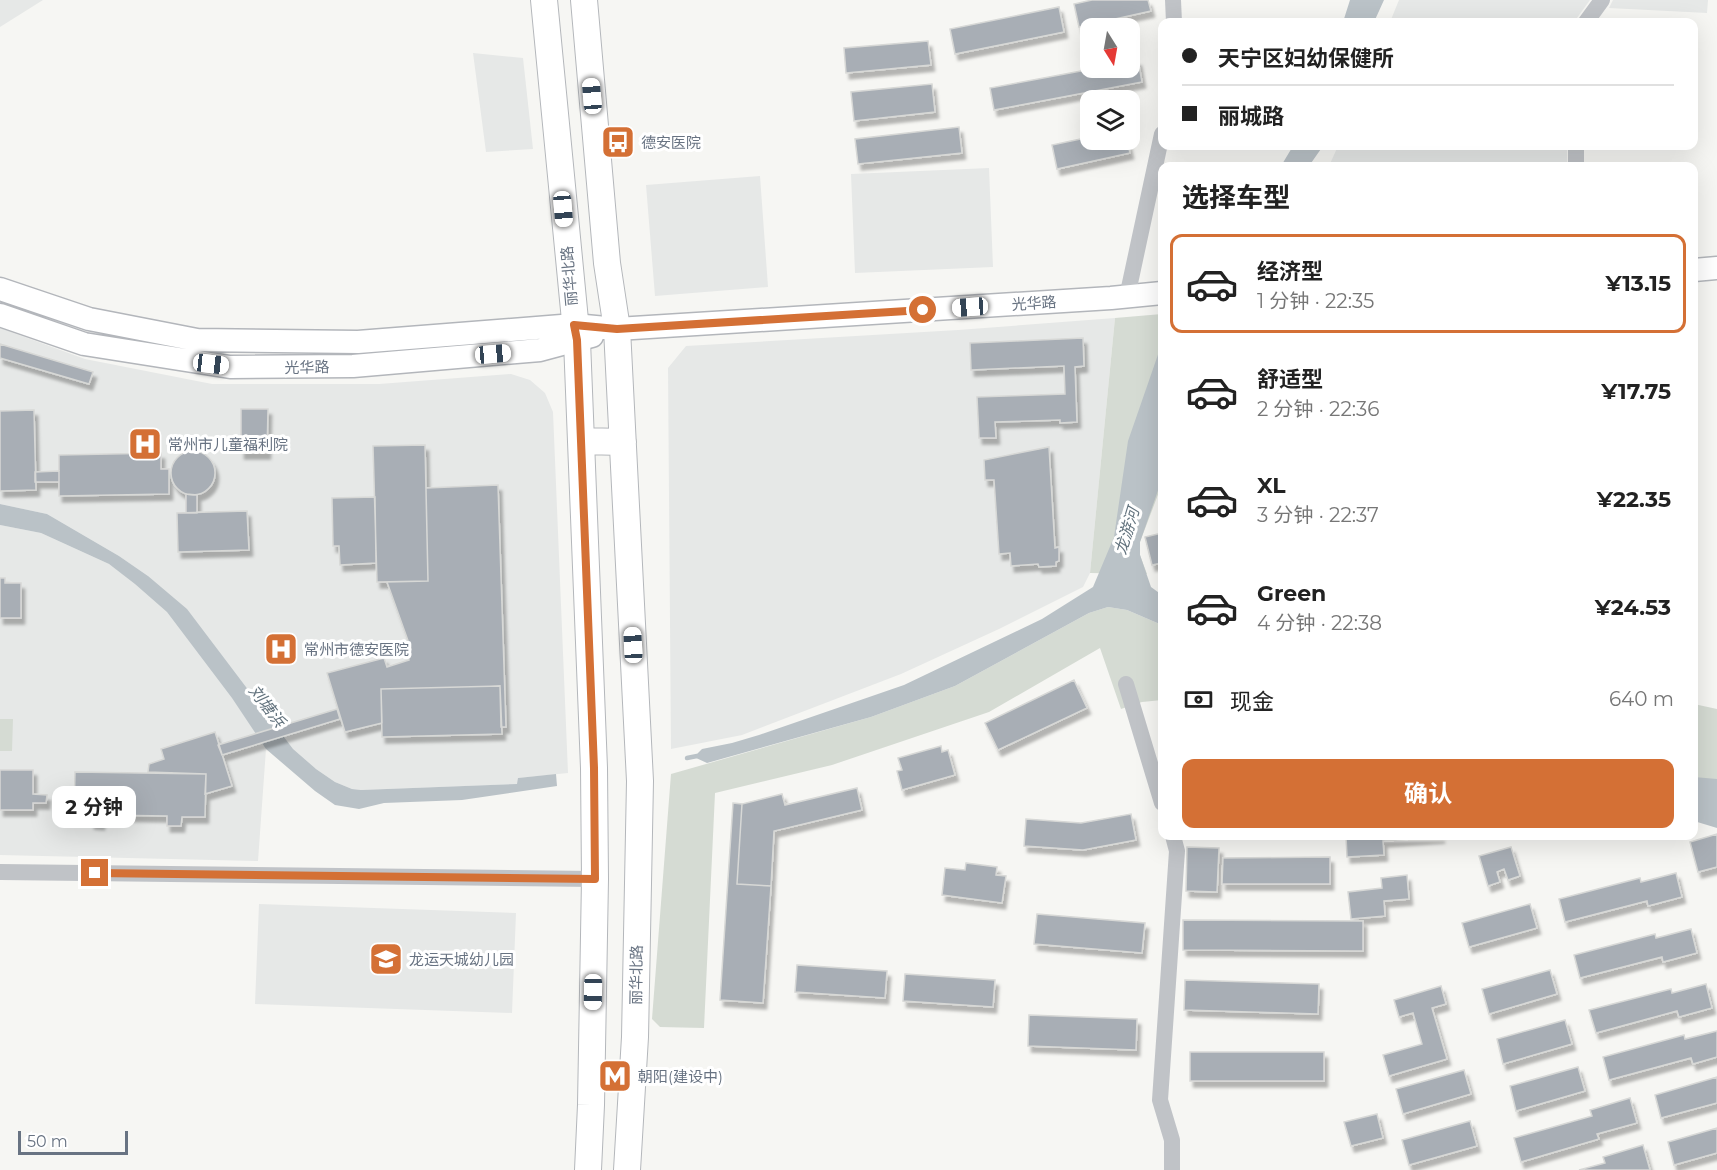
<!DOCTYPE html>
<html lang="zh">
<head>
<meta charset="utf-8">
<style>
  :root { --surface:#fff; --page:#f6f6f6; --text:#222; --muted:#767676; --line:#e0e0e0; --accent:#d47035 }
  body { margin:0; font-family:Montserrat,"Noto Sans SC",sans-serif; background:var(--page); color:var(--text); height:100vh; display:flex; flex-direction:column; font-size:22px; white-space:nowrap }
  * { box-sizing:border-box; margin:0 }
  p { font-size:20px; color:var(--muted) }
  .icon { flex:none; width:33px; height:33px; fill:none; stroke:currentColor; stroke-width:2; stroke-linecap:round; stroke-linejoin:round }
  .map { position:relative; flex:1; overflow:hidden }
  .sheet { position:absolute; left:1158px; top:162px; width:540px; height:678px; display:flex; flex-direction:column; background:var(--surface); border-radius:12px; box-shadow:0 6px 24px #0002 }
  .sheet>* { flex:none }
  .top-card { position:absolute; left:1158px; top:18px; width:540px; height:132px; border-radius:12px; box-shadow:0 6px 24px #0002; display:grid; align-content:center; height:132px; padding:0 24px; background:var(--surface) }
  .needle { width:39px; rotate:169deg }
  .tools { position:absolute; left:1080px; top:18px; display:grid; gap:12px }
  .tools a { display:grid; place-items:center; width:60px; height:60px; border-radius:12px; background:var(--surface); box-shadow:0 6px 24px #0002; font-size:30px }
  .scale { position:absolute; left:18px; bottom:15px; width:110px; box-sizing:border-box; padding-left:6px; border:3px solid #687382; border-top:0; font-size:16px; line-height:21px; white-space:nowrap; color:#687382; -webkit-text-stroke:4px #fff; paint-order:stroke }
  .end { position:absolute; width:27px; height:27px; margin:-14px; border:8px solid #d47035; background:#fff; box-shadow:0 0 0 3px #fff }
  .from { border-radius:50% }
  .bubble { position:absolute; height:42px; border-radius:12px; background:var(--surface); box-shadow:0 6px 24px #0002; font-size:20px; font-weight:700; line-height:42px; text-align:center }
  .car { position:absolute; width:18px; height:36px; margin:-18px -9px; border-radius:8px; box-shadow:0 0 4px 2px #0007; background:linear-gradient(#fff 24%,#345 0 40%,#fff 0 76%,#345 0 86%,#fff 0) }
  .top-card b { display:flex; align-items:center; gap:21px; height:57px; font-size:22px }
  .top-card b+b { border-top:2px solid var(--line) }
  .top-card i { width:15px; height:15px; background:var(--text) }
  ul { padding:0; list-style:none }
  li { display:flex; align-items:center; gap:18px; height:99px; margin:0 12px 9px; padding:0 12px; border:3px solid transparent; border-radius:12px }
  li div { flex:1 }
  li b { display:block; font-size:22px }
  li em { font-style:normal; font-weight:700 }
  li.active { border-color:var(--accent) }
  li>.icon { width:54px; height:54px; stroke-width:1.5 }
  h2 { padding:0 24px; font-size:27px; line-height:72px }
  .pay { display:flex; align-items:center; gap:15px; height:66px; padding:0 24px; font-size:22px }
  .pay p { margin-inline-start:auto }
  .cta { display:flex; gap:12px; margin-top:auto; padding:12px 24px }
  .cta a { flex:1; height:69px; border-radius:12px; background:var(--accent); color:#fff; font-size:24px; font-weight:700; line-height:69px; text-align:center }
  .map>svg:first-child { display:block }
  .built { fill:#e6e8e7 }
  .green { fill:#d5dbd3 }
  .water { fill:#bac2c7 }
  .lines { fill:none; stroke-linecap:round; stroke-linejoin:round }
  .stream { stroke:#bac2c7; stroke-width:4.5 }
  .building { fill:#a8aeb5; stroke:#d7d8d6; stroke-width:1.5; filter:url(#shadow) }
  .secondary-casing { stroke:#b3b6bb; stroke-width:25 }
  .primary-casing { stroke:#b4b7bb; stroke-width:28 }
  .street { stroke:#c0c3c7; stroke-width:16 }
  .secondary { stroke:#fff; stroke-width:22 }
  .primary { stroke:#fff; stroke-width:26 }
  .route { stroke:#d47035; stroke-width:8 }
  .labels { text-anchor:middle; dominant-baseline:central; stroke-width:6; stroke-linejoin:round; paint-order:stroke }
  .poi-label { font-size:15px; fill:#687382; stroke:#fff; text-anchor:start }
  .street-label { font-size:15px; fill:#687382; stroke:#fff }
  .water-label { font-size:16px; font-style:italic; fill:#63737e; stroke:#fff }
</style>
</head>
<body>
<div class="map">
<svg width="1717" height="1170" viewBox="0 0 1717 1170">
  <defs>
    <filter id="shadow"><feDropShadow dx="3.5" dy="6" stdDeviation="1.5" flood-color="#0004"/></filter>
  </defs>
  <rect width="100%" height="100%" fill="#f6f6f3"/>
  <path class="built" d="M0,0H43L0,27Z
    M1399,0H1590L1574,22H1390Z
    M1613,0H1708L1707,13L1609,8Z
    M473,53L523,58L533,149L486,152Z
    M1338,146H1567V166H1329Z
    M989,168L993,267L855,273L851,174Z
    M760,176L768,287L655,296L646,185Z
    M1115,318L1090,573L1083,587L999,629L901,674L742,735L671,749L668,368L686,346L958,330Z
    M0,328L85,359L212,384H379L511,374L530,380L545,393L553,412L568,773L518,778V784L361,790L352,789L335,782L316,769L266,749L258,861L0,855V525L41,533L109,564L135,583L148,576L119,556L47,514L0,504Z
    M259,904L516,913L512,1013L255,1004Z"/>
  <path class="green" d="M1162,314V484L1140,542V555L1147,574L1090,573L1115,318Z
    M1108,607L1127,610L1162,625V700L1142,702L1121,709L1100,648L989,712L832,765L715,793L704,1028L660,1027L652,1019L671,774L871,717L955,686L1089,613Z
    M1694,704L1717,709V802L1694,793Z
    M0,719H13L12,751H0Z"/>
  <path class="water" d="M1350,0H1384L1374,22H1343Z
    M1293,146H1323L1309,166H1281Z
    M1162,343V479L1140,542V555L1151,587L1162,595V625L1127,610L1108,607L1089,613L955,686L871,717L707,763L694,757L702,749L732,743L759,735L904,685L1042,619L1093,587L1114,537L1128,441Z
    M0,504L47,514L119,556L148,576L187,609L293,749L316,769L335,782L352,789L361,790L517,784L518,778L556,774L557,786L462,800L384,803L359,809L335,805L315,791L266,749L232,698L167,612L135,584L109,564L41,533L0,525Z
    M1694,777L1717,779V828L1694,821Z"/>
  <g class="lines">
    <path class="stream" d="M687,758L697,756"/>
  </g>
  <path class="building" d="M1092,0H1148L1151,11L1079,27L1074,4Z
    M1059,7L1064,32L955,54L950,29Z
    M928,41L931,65L846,73L844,48Z
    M1138,60L1142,82L994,110L990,88L1097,68H1130V61Z
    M932,84L935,112L854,121L851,92Z
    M959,127L962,153L858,164L855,139Z
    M1090,137V140H1127L1130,153L1057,169L1052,145Z
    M1083,338L1084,366L1075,367L1077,422L1060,423V420L995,422L996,438H979L977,397L1065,394L1064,366L971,370L970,343Z
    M0,344L93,372L89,384L0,358Z
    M241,409H268L267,453H241Z
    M34,410L36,490L0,491V411Z
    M425,445L428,581L377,582L373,446Z
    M1049,447L1055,548L1059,547V561L1056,562V566L1039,567L1038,564L1011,566L1010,553L999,554L994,480H985L984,460Z
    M171 473a22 22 0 1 1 44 0a22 22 0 1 1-44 0Z
    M161,453V469H169V494L59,496V455Z
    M59,471V482H35V472Z
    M498,485L506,727H501L500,686L381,689L382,723L345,732L327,673L384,658L387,667L409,660L406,651L411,649L387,582L428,581L426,488Z
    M186,494L197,495V513H186Z
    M375,497L376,563L340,565L339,546H333L332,498Z
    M247,511L249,550L178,552L177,513Z
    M1162,533V563L1152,565L1145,537Z
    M0,578H5V583H21V618H0Z
    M1074,680L1087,708L998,750L985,723Z
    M500,686L502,734L382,737L381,689Z
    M337,709L340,719L222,755L218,745Z
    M215,732L232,786L205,794L206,774L148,772L149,764L164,759L161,749Z
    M941,746L942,752L948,750L955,775L902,790L897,771L902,770L898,758Z
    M0,770H33V794L47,795L46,803H33V810H0Z
    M75,772L206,774L205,817H182L181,826H167V816L101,815V824L91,823V814L74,813Z
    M857,788L862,810L774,831L771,886L737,884L742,804L782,794L785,805Z
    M733,803L742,804L737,884L771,886L763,1003L720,1000Z
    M1131,814L1136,840L1083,850L1024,846L1026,819L1081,823Z
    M1717,834V867L1698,872L1690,842Z
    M1346,836H1441V837L1383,841L1384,855L1347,857Z
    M1187,847L1219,848L1217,892L1186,891Z
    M1511,847L1520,876L1508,880L1504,869L1497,872L1500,882L1488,886L1479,856Z
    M1330,857V884H1222L1223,858Z
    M966,863L997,867L996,875L1006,876L1002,903L942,895L945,868L965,870Z
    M1676,873L1682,897L1648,906L1647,901L1565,922L1559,899L1640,878L1641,882Z
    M1407,875L1409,899L1384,901L1385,916L1351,919L1348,892L1382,888L1381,878Z
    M1530,904L1537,928L1469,947L1462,923Z
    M1037,914L1145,923L1142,953L1034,944Z
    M1183,920L1363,921V951L1183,950Z
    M1691,929L1697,953L1663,962L1662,957L1580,978L1574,955L1655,934L1656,938Z
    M797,965L887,971L885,998L795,992Z
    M1550,970L1557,994L1489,1014L1482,989Z
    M905,974L995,980L993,1007L903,1001Z
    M1185,980L1319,984L1318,1014L1184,1010Z
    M1706,984L1712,1008L1679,1017L1677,1011L1596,1033L1589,1010L1671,989L1672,993Z
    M1441,986L1446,1004L1432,1008L1447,1059L1389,1076L1383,1055L1422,1044L1413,1013L1399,1017L1394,1000Z
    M1029,1015L1137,1019L1136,1050L1028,1046Z
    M1565,1020L1572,1044L1503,1064L1497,1039Z
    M1717,1031V1057L1693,1064L1691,1058L1609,1080L1603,1057L1684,1035L1685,1039Z
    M1190,1052H1324V1081H1190Z
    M1578,1067L1585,1091L1516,1111L1510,1086Z
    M1464,1070L1471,1094L1403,1114L1396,1089Z
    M1717,1077V1103L1661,1118L1655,1095Z
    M1630,1098L1637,1123L1597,1134L1599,1139L1521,1162L1514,1138L1592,1116L1590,1110Z
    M1377,1114L1383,1138L1351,1146L1344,1122Z
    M1470,1121L1477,1146L1409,1165L1402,1140Z
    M1717,1128V1153L1674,1165L1668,1142Z
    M1643,1145L1650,1170H1579L1605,1163L1603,1157Z"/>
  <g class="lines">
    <defs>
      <path id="secondary" d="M1694,270L1717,268
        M0,289L89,319L197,340L358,342L574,325L617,329L1111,298L1162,293
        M0,315L84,344L230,367L353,366L540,350L592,336"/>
      <path id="primary" d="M544,0L577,341L594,768L595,879L591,1105L588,1170
        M584,0L607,263L617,329L640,781L635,1037L627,1170
        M581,441L623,442"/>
    </defs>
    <use href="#secondary" class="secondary-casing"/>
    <use href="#primary" class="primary-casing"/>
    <path class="street" d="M1173,0L1174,22
      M1586,22L1602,0
      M1576,146V166
      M1127,297L1162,134
      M1126,684L1162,803
      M0,872L595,879
      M1172,1170V1140L1160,1100L1177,851L1173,836"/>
    <use href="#secondary" class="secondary"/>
    <use href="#primary" class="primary"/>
  </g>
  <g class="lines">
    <path class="route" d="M95,873L595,879L594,768L577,340L574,325L617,329L923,310"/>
  </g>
  <defs>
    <symbol id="bus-square" viewBox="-11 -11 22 22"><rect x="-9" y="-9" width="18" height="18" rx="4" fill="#d47035" stroke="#fff"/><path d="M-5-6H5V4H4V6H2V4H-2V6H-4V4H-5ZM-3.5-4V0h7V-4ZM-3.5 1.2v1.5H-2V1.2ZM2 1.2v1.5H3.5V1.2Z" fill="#fff"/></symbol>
    <symbol id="hospital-square" viewBox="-11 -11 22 22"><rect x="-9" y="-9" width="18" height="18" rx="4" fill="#d47035" stroke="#fff"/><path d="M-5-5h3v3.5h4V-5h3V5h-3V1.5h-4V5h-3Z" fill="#fff"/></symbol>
    <symbol id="school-square" viewBox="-11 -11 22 22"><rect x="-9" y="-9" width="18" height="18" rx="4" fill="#d47035" stroke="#fff"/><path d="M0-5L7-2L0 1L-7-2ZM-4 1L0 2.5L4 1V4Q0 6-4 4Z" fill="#fff"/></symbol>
    <symbol id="metro-square" viewBox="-11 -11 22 22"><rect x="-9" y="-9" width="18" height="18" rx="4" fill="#d47035" stroke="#fff"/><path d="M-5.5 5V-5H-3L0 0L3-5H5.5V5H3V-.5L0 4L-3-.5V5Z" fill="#fff"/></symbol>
  </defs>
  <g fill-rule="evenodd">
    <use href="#bus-square" x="599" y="123" width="38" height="38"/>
    <use href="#hospital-square" x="126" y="425" width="38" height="38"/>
    <use href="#hospital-square" x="262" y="630" width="38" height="38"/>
    <use href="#school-square" x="367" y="940" width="38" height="38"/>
    <use href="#metro-square" x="596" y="1057" width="38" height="38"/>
  </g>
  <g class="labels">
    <g class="poi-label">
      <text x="641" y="142">德安医院</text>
      <text x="168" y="444">常州市儿童福利院</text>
      <text x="304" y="649">常州市德安医院</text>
      <text x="409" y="959">龙运天城幼儿园</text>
      <text x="638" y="1076">朝阳(建设中)</text>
    </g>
    <g class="street-label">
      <text transform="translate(569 276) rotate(-95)">丽华北路</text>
      <text transform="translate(1034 303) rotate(-4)">光华路</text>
      <text transform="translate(307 367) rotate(-1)">光华路</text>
      <text transform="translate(636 975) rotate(-89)">丽华北路</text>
    </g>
    <g class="water-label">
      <text transform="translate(1127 531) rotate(-73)">龙游河</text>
      <text transform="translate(267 706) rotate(52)">刘塘浜</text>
    </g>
  </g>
</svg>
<div class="tools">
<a><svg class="needle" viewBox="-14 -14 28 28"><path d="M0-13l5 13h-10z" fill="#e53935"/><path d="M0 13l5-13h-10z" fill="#767676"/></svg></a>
<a><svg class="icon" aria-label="layers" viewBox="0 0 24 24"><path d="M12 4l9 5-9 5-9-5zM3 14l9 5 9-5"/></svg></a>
</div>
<div class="scale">50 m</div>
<i class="end from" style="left:923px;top:310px"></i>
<i class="end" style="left:95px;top:873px"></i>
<div class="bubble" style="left:52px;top:786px;width:84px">2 分钟</div>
<i class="car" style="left:592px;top:96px;rotate:355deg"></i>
<i class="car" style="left:563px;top:209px;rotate:175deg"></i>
<i class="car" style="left:970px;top:307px;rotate:266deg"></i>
<i class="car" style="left:493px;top:354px;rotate:85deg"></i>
<i class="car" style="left:211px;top:364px;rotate:97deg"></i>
<i class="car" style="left:633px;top:645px;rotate:357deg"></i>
<i class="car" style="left:593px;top:992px;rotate:181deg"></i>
<div class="top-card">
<b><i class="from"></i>天宁区妇幼保健所</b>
<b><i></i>丽城路</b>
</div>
<section class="sheet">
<h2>选择车型</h2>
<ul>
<li class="active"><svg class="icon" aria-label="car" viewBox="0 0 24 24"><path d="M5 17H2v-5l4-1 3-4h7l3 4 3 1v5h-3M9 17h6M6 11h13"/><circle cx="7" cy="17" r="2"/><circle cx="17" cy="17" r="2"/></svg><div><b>经济型</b><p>1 分钟 · 22:35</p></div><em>¥13.15</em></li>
<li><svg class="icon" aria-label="car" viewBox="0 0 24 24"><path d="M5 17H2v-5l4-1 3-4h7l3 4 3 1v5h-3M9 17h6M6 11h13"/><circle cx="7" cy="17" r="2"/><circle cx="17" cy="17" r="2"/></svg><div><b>舒适型</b><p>2 分钟 · 22:36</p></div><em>¥17.75</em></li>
<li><svg class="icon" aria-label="car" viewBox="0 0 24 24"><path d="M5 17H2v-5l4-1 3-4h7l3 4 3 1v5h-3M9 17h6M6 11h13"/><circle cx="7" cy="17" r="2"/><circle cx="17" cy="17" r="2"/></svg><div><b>XL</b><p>3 分钟 · 22:37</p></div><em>¥22.35</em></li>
<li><svg class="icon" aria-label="car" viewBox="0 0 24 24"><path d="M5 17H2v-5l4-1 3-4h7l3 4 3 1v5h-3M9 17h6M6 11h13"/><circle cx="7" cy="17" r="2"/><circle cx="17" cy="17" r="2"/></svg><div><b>Green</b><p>4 分钟 · 22:38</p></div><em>¥24.53</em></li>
</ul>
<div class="pay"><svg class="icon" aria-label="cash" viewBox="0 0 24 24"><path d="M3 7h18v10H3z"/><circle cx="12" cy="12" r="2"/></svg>现金<p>640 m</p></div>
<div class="cta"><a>确认</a></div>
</section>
</div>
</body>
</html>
